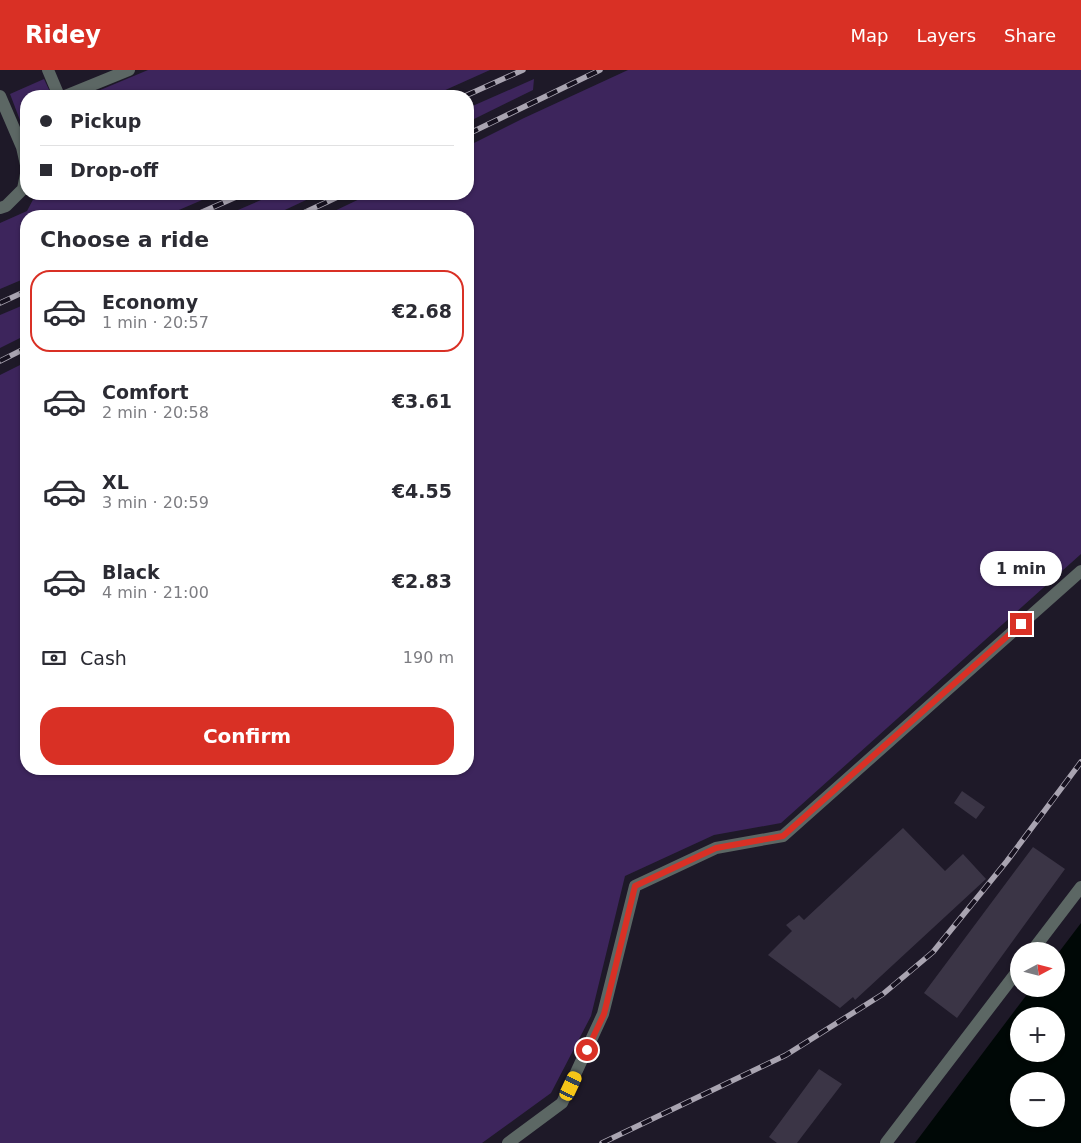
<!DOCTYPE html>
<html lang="en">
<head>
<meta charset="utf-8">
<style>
  :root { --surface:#fff; --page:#f2f2f3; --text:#2b2b33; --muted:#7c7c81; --line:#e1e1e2; --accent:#d93025 }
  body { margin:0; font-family:"DejaVu Sans",sans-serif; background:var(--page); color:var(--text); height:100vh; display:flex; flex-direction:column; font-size:19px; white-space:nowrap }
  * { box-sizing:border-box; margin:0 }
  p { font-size:16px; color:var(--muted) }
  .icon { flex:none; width:28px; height:28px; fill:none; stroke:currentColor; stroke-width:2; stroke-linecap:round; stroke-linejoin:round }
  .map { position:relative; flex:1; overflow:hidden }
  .details { position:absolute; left:20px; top:140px; width:454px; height:565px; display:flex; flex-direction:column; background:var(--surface); border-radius:20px; box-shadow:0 1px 4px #0004 }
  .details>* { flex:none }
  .guide { position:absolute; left:20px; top:20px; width:454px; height:110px; border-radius:20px; box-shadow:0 1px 4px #0004; display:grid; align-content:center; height:110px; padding:0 20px; background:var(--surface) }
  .needle { width:32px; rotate:83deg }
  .tools { position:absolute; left:1010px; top:872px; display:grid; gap:10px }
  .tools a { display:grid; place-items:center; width:55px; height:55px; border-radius:50%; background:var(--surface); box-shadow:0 1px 4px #0004; font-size:25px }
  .end { position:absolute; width:22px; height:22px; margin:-11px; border:6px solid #d93025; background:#fff; box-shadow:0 0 0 2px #fff }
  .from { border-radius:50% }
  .bubble { position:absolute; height:35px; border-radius:18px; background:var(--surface); box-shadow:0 1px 4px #0004; font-size:16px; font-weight:600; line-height:35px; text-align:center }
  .car { position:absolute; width:15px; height:30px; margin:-15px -8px; border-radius:6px; box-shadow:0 0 4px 1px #0007; background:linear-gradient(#f5c518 24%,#345 0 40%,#f5c518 0 76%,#345 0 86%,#f5c518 0) }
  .guide b { display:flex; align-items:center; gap:18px; height:48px; font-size:19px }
  .guide b+b { border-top:1px solid var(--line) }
  .guide i { width:12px; height:12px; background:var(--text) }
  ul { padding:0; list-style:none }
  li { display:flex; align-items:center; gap:15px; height:82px; margin:0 10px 8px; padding:0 10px; border:2px solid transparent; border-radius:20px }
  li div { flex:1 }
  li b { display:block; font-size:19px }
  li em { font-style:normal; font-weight:600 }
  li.active { border-color:var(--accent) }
  li>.icon { width:45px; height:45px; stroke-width:1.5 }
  h2 { padding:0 20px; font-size:22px; line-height:60px }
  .pay { display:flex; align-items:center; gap:12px; height:55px; padding:0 20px; font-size:19px }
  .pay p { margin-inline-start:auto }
  .button { display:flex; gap:10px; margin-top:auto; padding:10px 20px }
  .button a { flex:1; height:58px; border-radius:20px; background:var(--accent); color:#fff; font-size:20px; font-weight:600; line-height:58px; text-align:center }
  header { display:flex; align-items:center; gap:30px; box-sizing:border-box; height:70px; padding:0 25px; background:var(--accent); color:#fff }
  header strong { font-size:24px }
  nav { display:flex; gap:28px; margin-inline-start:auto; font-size:18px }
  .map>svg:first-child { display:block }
  .green { fill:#3d255c }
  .water { fill:#000806; fill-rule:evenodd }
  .building { fill:#3b3546 }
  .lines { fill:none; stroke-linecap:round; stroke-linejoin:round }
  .minor { stroke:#5c6764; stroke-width:12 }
  .rail-casing { stroke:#a9a4b1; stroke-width:5.5 }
  .rail { stroke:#15101e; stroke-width:4; stroke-dasharray:11; stroke-linecap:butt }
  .route { stroke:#d93025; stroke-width:6 }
</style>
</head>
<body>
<header>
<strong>Ridey</strong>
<nav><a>Map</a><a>Layers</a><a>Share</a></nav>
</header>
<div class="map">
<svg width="1081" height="1073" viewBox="0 0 1081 1073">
  <rect width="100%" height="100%" fill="#1e1928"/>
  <path class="green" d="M148,0H490L432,26H86Z
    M628,0H1081V484L781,753L714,765L625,806L591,946L551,1023L482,1073H0V305L26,292V699H468V146H324L370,124H468V76L524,48Z
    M44,9L52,26H26V66L10,24Z
    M534,9L533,20L468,52V38Z
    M36,124H216L165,146H26V208L0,219V153L27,141Z
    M275,124H319L272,146H224Z
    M26,234V265L0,278V245Z"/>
  <path class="water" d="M1081,853V1073H915L1031,919H1056V886ZM1019,946H1056V984H1019ZM1019,1011H1056V1049H1019Z"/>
  <path class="building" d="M962,721L985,737L976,749L954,733Z
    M903,758L945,801L963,784L986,809L855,930L853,927L840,938L768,885L792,861L786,855L799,845L804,850Z
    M1033,777L1065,799L957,948L924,923Z
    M819,999L842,1014L797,1073H777L769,1067Z"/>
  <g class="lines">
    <path class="minor" d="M48,0L59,26
      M0,26L22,77L26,95
      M65,26L129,0
      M0,138L6,136L23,119L26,104
      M1032,881L1081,817
      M508,1073L562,1033L603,944L635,816L716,778L783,766L1081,501
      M886,1073L1019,899"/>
    <defs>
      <path id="rail" d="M465,26L523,0
        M468,64L600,0
        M193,146L243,124
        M297,146L344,124
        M0,233L26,221
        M0,291L26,278
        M602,1073L786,985L883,924L933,882L1007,791L1081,692"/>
    </defs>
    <use href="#rail" class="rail-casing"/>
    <use href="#rail" class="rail"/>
  </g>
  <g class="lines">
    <path class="route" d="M587,980L604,944L635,816L716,778L783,766L1021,554"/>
  </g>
</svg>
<div class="tools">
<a><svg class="needle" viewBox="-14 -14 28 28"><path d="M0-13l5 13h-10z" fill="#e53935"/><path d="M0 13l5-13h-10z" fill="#7c7c81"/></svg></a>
<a>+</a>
<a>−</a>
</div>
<i class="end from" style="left:587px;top:980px"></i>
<i class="end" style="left:1021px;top:554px"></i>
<div class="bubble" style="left:980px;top:481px;width:82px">1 min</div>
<i class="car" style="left:571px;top:1016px;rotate:25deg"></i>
<div class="guide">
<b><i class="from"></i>Pickup</b>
<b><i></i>Drop-off</b>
</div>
<section class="details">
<h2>Choose a ride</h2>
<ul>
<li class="active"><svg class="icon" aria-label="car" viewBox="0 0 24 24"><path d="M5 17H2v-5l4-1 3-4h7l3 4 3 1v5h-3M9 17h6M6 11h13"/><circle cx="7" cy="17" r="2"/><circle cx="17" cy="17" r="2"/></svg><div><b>Economy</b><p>1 min · 20:57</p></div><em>€2.68</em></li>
<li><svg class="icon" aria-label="car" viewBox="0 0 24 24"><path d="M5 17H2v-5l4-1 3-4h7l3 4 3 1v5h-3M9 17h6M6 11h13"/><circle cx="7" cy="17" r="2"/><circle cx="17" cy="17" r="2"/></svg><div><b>Comfort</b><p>2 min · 20:58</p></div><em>€3.61</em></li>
<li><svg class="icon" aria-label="car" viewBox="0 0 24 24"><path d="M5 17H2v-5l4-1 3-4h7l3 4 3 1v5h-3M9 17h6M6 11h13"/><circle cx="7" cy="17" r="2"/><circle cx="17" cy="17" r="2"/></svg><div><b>XL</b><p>3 min · 20:59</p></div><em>€4.55</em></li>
<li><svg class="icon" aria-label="car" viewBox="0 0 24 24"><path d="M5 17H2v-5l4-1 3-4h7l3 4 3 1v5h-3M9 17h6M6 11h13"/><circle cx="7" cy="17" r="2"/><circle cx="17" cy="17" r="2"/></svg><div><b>Black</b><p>4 min · 21:00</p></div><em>€2.83</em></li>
</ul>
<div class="pay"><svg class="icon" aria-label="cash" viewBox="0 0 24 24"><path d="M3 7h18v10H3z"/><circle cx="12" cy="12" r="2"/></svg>Cash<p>190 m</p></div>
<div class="button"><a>Confirm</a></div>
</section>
</div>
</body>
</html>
